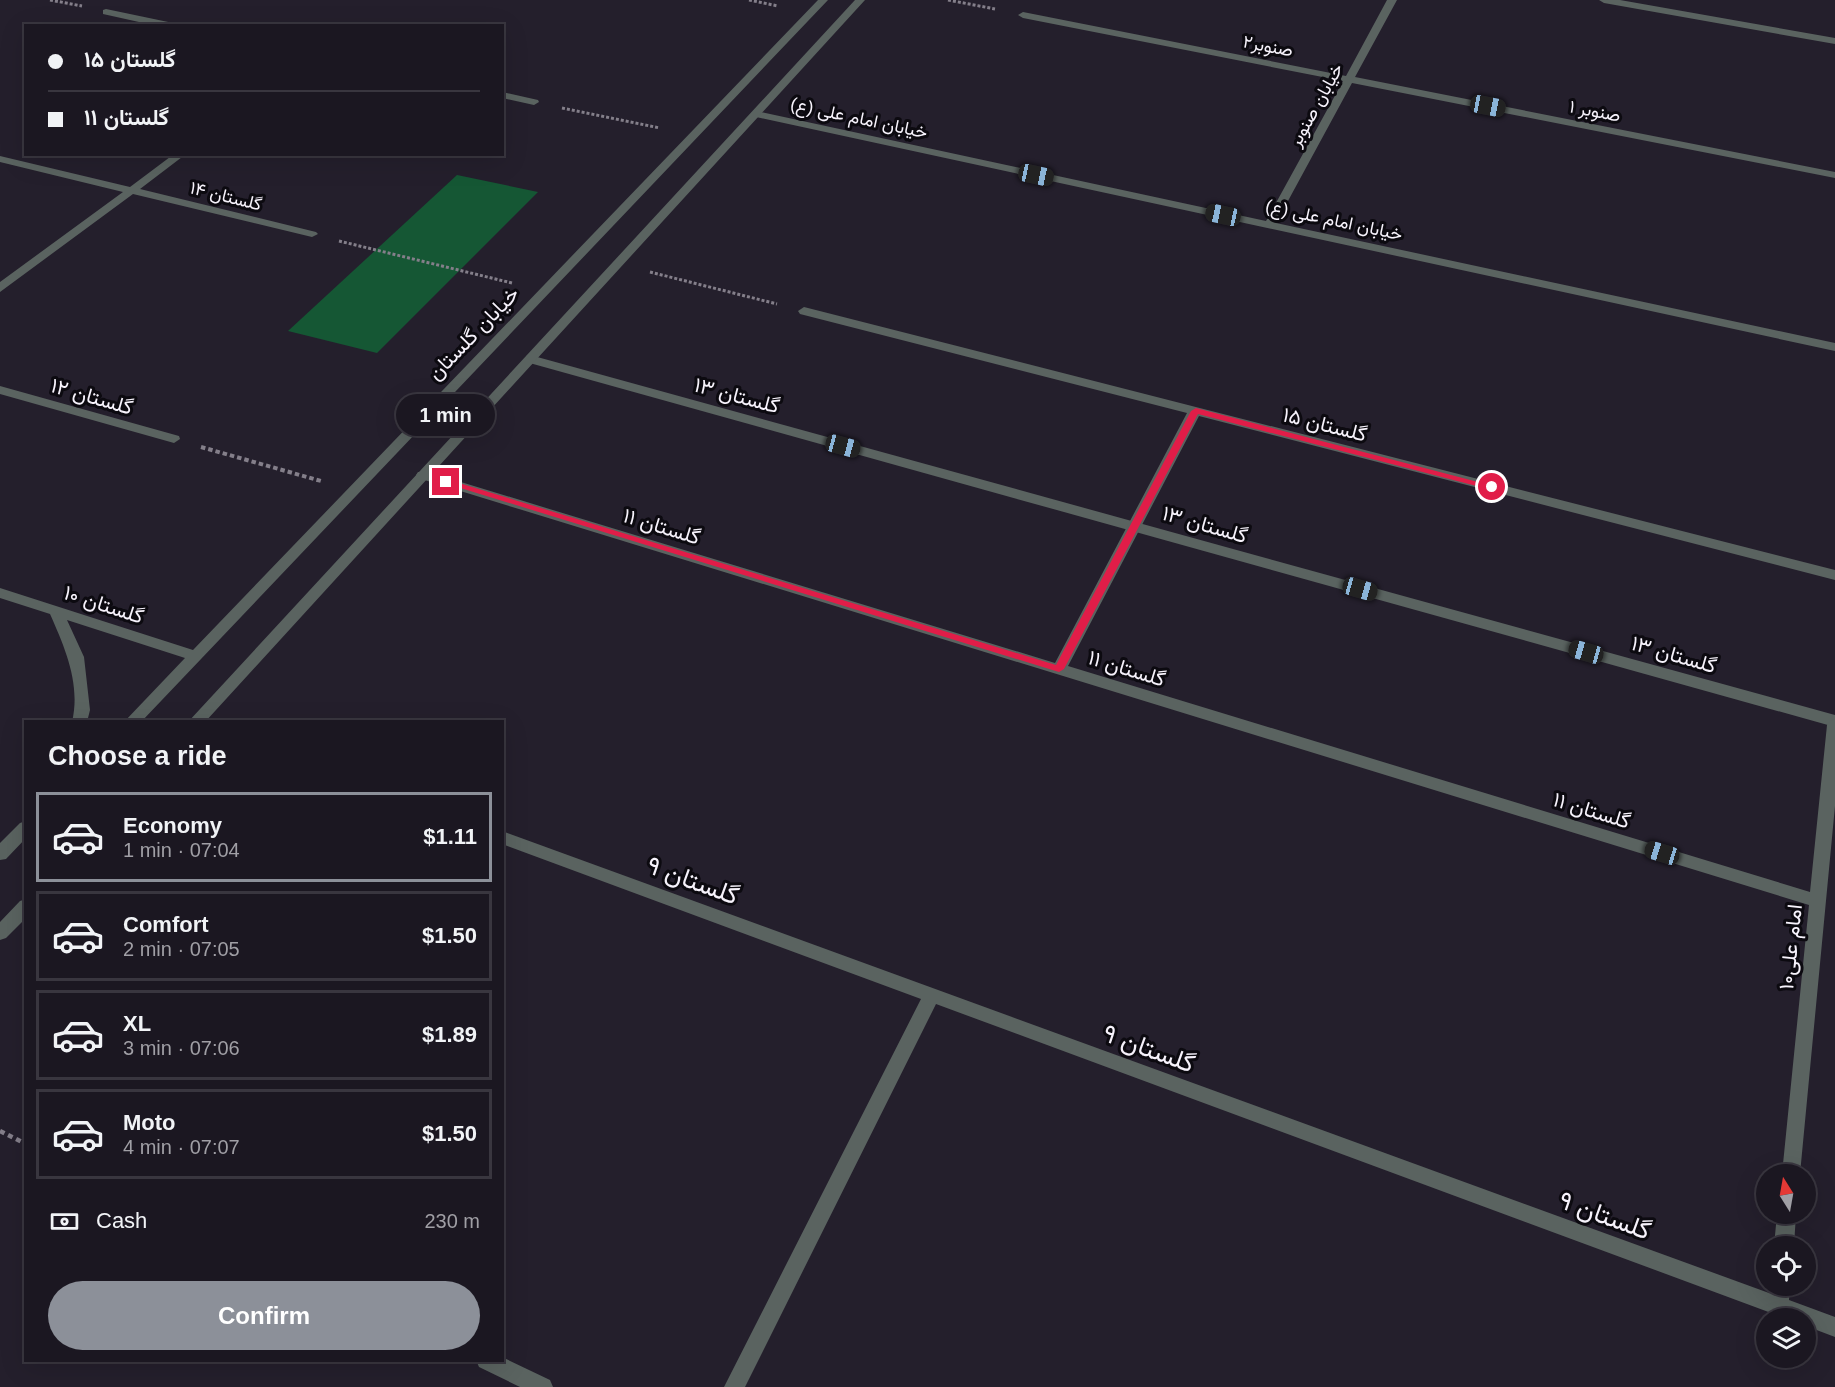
<!DOCTYPE html>
<html lang="en">
<head>
<meta charset="utf-8">
<style>
  :root { --surface:#1b1721; --page:#24202a; --text:#f1f3f6; --muted:#a09fa5; --line:#39363f; --accent:#8c9099 }
  body { margin:0; font-family:Helvetica,Vazirmatn,sans-serif; background:var(--page); color:var(--text); height:100vh; display:flex; flex-direction:column; font-size:22px; white-space:nowrap }
  * { box-sizing:border-box; margin:0 }
  p { font-size:20px; color:var(--muted) }
  .icon { flex:none; width:33px; height:33px; fill:none; stroke:currentColor; stroke-width:2; stroke-linecap:round; stroke-linejoin:round }
  .map { position:relative; flex:1; overflow:hidden }
  .details { position:absolute; left:24px; top:720px; width:480px; height:642px; display:flex; flex-direction:column; background:var(--surface); border-radius:0px; box-shadow:0 6px 24px #0002,0 0 0 2px var(--line) }
  .details>* { flex:none }
  .hud { position:absolute; left:24px; top:24px; width:480px; height:132px; border-radius:0px; box-shadow:0 6px 24px #0002,0 0 0 2px var(--line); display:grid; align-content:center; height:132px; padding:0 24px; background:var(--surface) }
  .needle { width:39px; rotate:349deg }
  .tools { position:absolute; left:1756px; top:1164px; display:grid; gap:12px }
  .tools a { display:grid; place-items:center; width:60px; height:60px; border-radius:50%; background:var(--surface); box-shadow:0 6px 24px #0002,0 0 0 2px var(--line); font-size:30px }
  .end { position:absolute; width:27px; height:27px; margin:-14px; border:8px solid #e11d48; background:#fff; box-shadow:0 0 0 3px #fff }
  .from { border-radius:50% }
  .bubble { position:absolute; height:42px; border-radius:21px; background:var(--surface); box-shadow:0 6px 24px #0002,0 0 0 2px var(--line); font-size:20px; font-weight:600; line-height:42px; text-align:center }
  .car { position:absolute; width:18px; height:36px; margin:-18px -9px; border-radius:8px; box-shadow:0 0 4px 2px #0007; background:linear-gradient(#222 24%,#8ab4d8 0 40%,#222 0 76%,#8ab4d8 0 86%,#222 0) }
  .hud b { display:flex; align-items:center; gap:21px; height:57px; font-size:22px }
  .hud b+b { border-top:2px solid var(--line) }
  .hud i { width:15px; height:15px; background:var(--text) }
  ul { padding:0; list-style:none }
  li { display:flex; align-items:center; gap:18px; height:90px; margin:0 12px 9px; padding:0 12px; border:3px solid var(--line); border-radius:0px }
  li div { flex:1 }
  li b { display:block; font-size:22px }
  li em { font-style:normal; font-weight:600 }
  li.selected { border-color:var(--accent) }
  li>.icon { width:54px; height:54px; stroke-width:1.5 }
  h2 { padding:0 24px; font-size:27px; line-height:72px }
  .pay { display:flex; align-items:center; gap:15px; height:66px; padding:0 24px; font-size:22px }
  .pay p { margin-inline-start:auto }
  .action { display:flex; gap:12px; margin-top:auto; padding:12px 24px }
  .action a { flex:1; height:69px; border-radius:36px; background:var(--accent); color:#fff; font-size:24px; font-weight:600; line-height:69px; text-align:center }
  .map>svg:first-child { display:block }
  .green { fill:#155734 }
  .lines { fill:none; stroke-linecap:round; stroke-linejoin:round }
  .path-far2 { stroke:#847f8a; stroke-width:3; stroke-dasharray:3 2; stroke-linecap:butt }
  .path-far1 { stroke:#847f8a; stroke-width:4; stroke-dasharray:4.5 3; stroke-linecap:butt }
  .path { stroke:#847f8a; stroke-width:4.5; stroke-dasharray:5 4; stroke-linecap:butt }
  .service { fill:#5a6360; fill-rule:evenodd }
  .minor { fill:#5a6360; fill-rule:evenodd }
  .tertiary { fill:#5a6360; fill-rule:evenodd }
  .route { fill:#e11d48 }
  .labels { text-anchor:middle; dominant-baseline:central; stroke-width:6; stroke-linejoin:round; paint-order:stroke }
  .far-street-label { font-size:18px; fill:#f7f3fc; stroke:#0c0a10 }
  .street-label { font-size:21px; fill:#f7f3fc; stroke:#0c0a10 }
  .near-street-label { font-size:26px; fill:#f7f3fc; stroke:#0c0a10 }
</style>
</head>
<body>
<div class="map">
<svg width="1835" height="1387" viewBox="0 0 1835 1387">
  <rect width="100%" height="100%" fill="#241f2c"/>
  <path class="green" d="M457,175L538,192L377,353L288,331Z"/>
  <g class="lines">
    <path class="path-far2" d="M50,0L82,6
      M749,0L778,6
      M948,0L995,9
      M562,108L660,128
      M339,241L512,283
      M650,272L777,304"/>
    <path class="path-far1" d="M201,447L321,481"/>
    <path class="path" d="M0,1131L26,1144"/>
    <path class="service" d="M530,355L1835,715V727L526,362V356Z"/>
    <path class="minor" d="M1387,0H1397L1355,77L1835,172V178L1352,83L1276,223L1835,343V351L756,117L751,114L756,111L1266,221L1343,81L1023,18L1018,15L1023,12L1346,76Z
      M1599,0H1620L1835,38V44L1604,3Z
      M106,9L173,23L177,26H157L103,14V10Z
      M502,92L538,100L539,102L534,105L502,98Z
      M174,154H186L140,189L316,232L318,234L312,237L133,194L0,292V282L123,192L0,162V156L130,187Z
      M804,307L1835,570V580L1199,416L1068,666L1810,892L1827,725L1830,721L1835,719V806L1800,1174H1782L1809,905L418,478L416,475L418,472H428L1055,663L1187,413L800,314L798,311Z
      M0,386L179,436L180,439L174,443L0,394Z
      M502,831L1769,1293L1770,1286H1790L1789,1300L1835,1317V1337L1806,1326V1318H1785L936,1004L745,1387H724L921,999L502,844Z
      M1777,1214H1796L1794,1246H1774Z
      M502,1357L550,1380L553,1387H520L479,1367L476,1360H502Z"/>
    <path class="tertiary" d="M818,0H828L141,722H124L185,658L67,620L84,657L90,710L87,722H72C81,684 65,648 50,614L0,598V588L193,650Z
      M855,0H865L205,722H188Z
      M26,821V838L6,859L0,860V843L20,823Z
      M26,899V918L6,938L0,940V922L20,901Z"/>
  </g>
  <path class="route" d="M1196,408L1497,487L1492,490L1198,414L1064,669L1059,672L441,482L449,480L1056,665L1191,411Z"/>
  <g class="labels">
    <g class="far-street-label">
      <text transform="translate(1268 46) rotate(11)">صنوبر۲</text>
      <text transform="translate(1316 105) rotate(-61)">خیابان صنوبر</text>
      <text transform="translate(1595 111) rotate(11)">صنوبر ۱</text>
      <text transform="translate(859 118) rotate(12)">خیابان امام علی (ع)</text>
      <text transform="translate(226 196) rotate(14)">گلستان ۱۴</text>
      <text transform="translate(1334 220) rotate(12)">خیابان امام علی (ع)</text>
    </g>
    <g class="street-label">
      <text transform="translate(473 333) rotate(-46)">خیابان گلستان</text>
      <text transform="translate(737 395) rotate(15)">گلستان ۱۳</text>
      <text transform="translate(92 396) rotate(16)">گلستان ۱۲</text>
      <text transform="translate(1325 424) rotate(14)">گلستان ۱۵</text>
      <text transform="translate(1205 524) rotate(16)">گلستان ۱۳</text>
      <text transform="translate(662 526) rotate(17)">گلستان ۱۱</text>
      <text transform="translate(104 604) rotate(18)">گلستان ۱۰</text>
      <text transform="translate(1674 654) rotate(16)">گلستان ۱۳</text>
      <text transform="translate(1127 668) rotate(17)">گلستان ۱۱</text>
      <text transform="translate(1592 810) rotate(17)">گلستان ۱۱</text>
      <text transform="translate(1790 947) rotate(-84)">امام علی۱۰</text>
    </g>
    <g class="near-street-label">
      <text transform="translate(693 880) rotate(20)">گلستان ۹</text>
      <text transform="translate(1149 1048) rotate(20)">گلستان ۹</text>
      <text transform="translate(1605 1215) rotate(20)">گلستان ۹</text>
    </g>
  </g>
</svg>
<div class="tools">
<a><svg class="needle" viewBox="-14 -14 28 28"><path d="M0-13l5 13h-10z" fill="#e53935"/><path d="M0 13l5-13h-10z" fill="#a09fa5"/></svg></a>
<a><svg class="icon" aria-label="locate" viewBox="0 0 24 24"><circle cx="12" cy="12" r="6"/><path d="M12 2v4M12 18v4M2 12h4M18 12h4"/></svg></a>
<a><svg class="icon" aria-label="layers" viewBox="0 0 24 24"><path d="M12 4l9 5-9 5-9-5zM3 14l9 5 9-5"/></svg></a>
</div>
<i class="end from" style="left:1492px;top:487px"></i>
<i class="end" style="left:446px;top:482px"></i>
<div class="bubble" style="left:396px;top:394px;width:99px">1 min</div>
<i class="car" style="left:1488px;top:106px;rotate:101deg"></i>
<i class="car" style="left:1036px;top:175px;rotate:102deg"></i>
<i class="car" style="left:1223px;top:215px;rotate:282deg"></i>
<i class="car" style="left:843px;top:446px;rotate:105deg"></i>
<i class="car" style="left:1360px;top:589px;rotate:106deg"></i>
<i class="car" style="left:1586px;top:652px;rotate:286deg"></i>
<i class="car" style="left:1662px;top:853px;rotate:287deg"></i>
<div class="hud">
<b><i class="from"></i>گلستان ۱۵</b>
<b><i></i>گلستان ۱۱</b>
</div>
<section class="details">
<h2>Choose a ride</h2>
<ul>
<li class="selected"><svg class="icon" aria-label="car" viewBox="0 0 24 24"><path d="M5 17H2v-5l4-1 3-4h7l3 4 3 1v5h-3M9 17h6M6 11h13"/><circle cx="7" cy="17" r="2"/><circle cx="17" cy="17" r="2"/></svg><div><b>Economy</b><p>1 min · 07:04</p></div><em>$1.11</em></li>
<li><svg class="icon" aria-label="car" viewBox="0 0 24 24"><path d="M5 17H2v-5l4-1 3-4h7l3 4 3 1v5h-3M9 17h6M6 11h13"/><circle cx="7" cy="17" r="2"/><circle cx="17" cy="17" r="2"/></svg><div><b>Comfort</b><p>2 min · 07:05</p></div><em>$1.50</em></li>
<li><svg class="icon" aria-label="car" viewBox="0 0 24 24"><path d="M5 17H2v-5l4-1 3-4h7l3 4 3 1v5h-3M9 17h6M6 11h13"/><circle cx="7" cy="17" r="2"/><circle cx="17" cy="17" r="2"/></svg><div><b>XL</b><p>3 min · 07:06</p></div><em>$1.89</em></li>
<li><svg class="icon" aria-label="car" viewBox="0 0 24 24"><path d="M5 17H2v-5l4-1 3-4h7l3 4 3 1v5h-3M9 17h6M6 11h13"/><circle cx="7" cy="17" r="2"/><circle cx="17" cy="17" r="2"/></svg><div><b>Moto</b><p>4 min · 07:07</p></div><em>$1.50</em></li>
</ul>
<div class="pay"><svg class="icon" aria-label="cash" viewBox="0 0 24 24"><path d="M3 7h18v10H3z"/><circle cx="12" cy="12" r="2"/></svg>Cash<p>230 m</p></div>
<div class="action"><a>Confirm</a></div>
</section>
</div>
</body>
</html>
